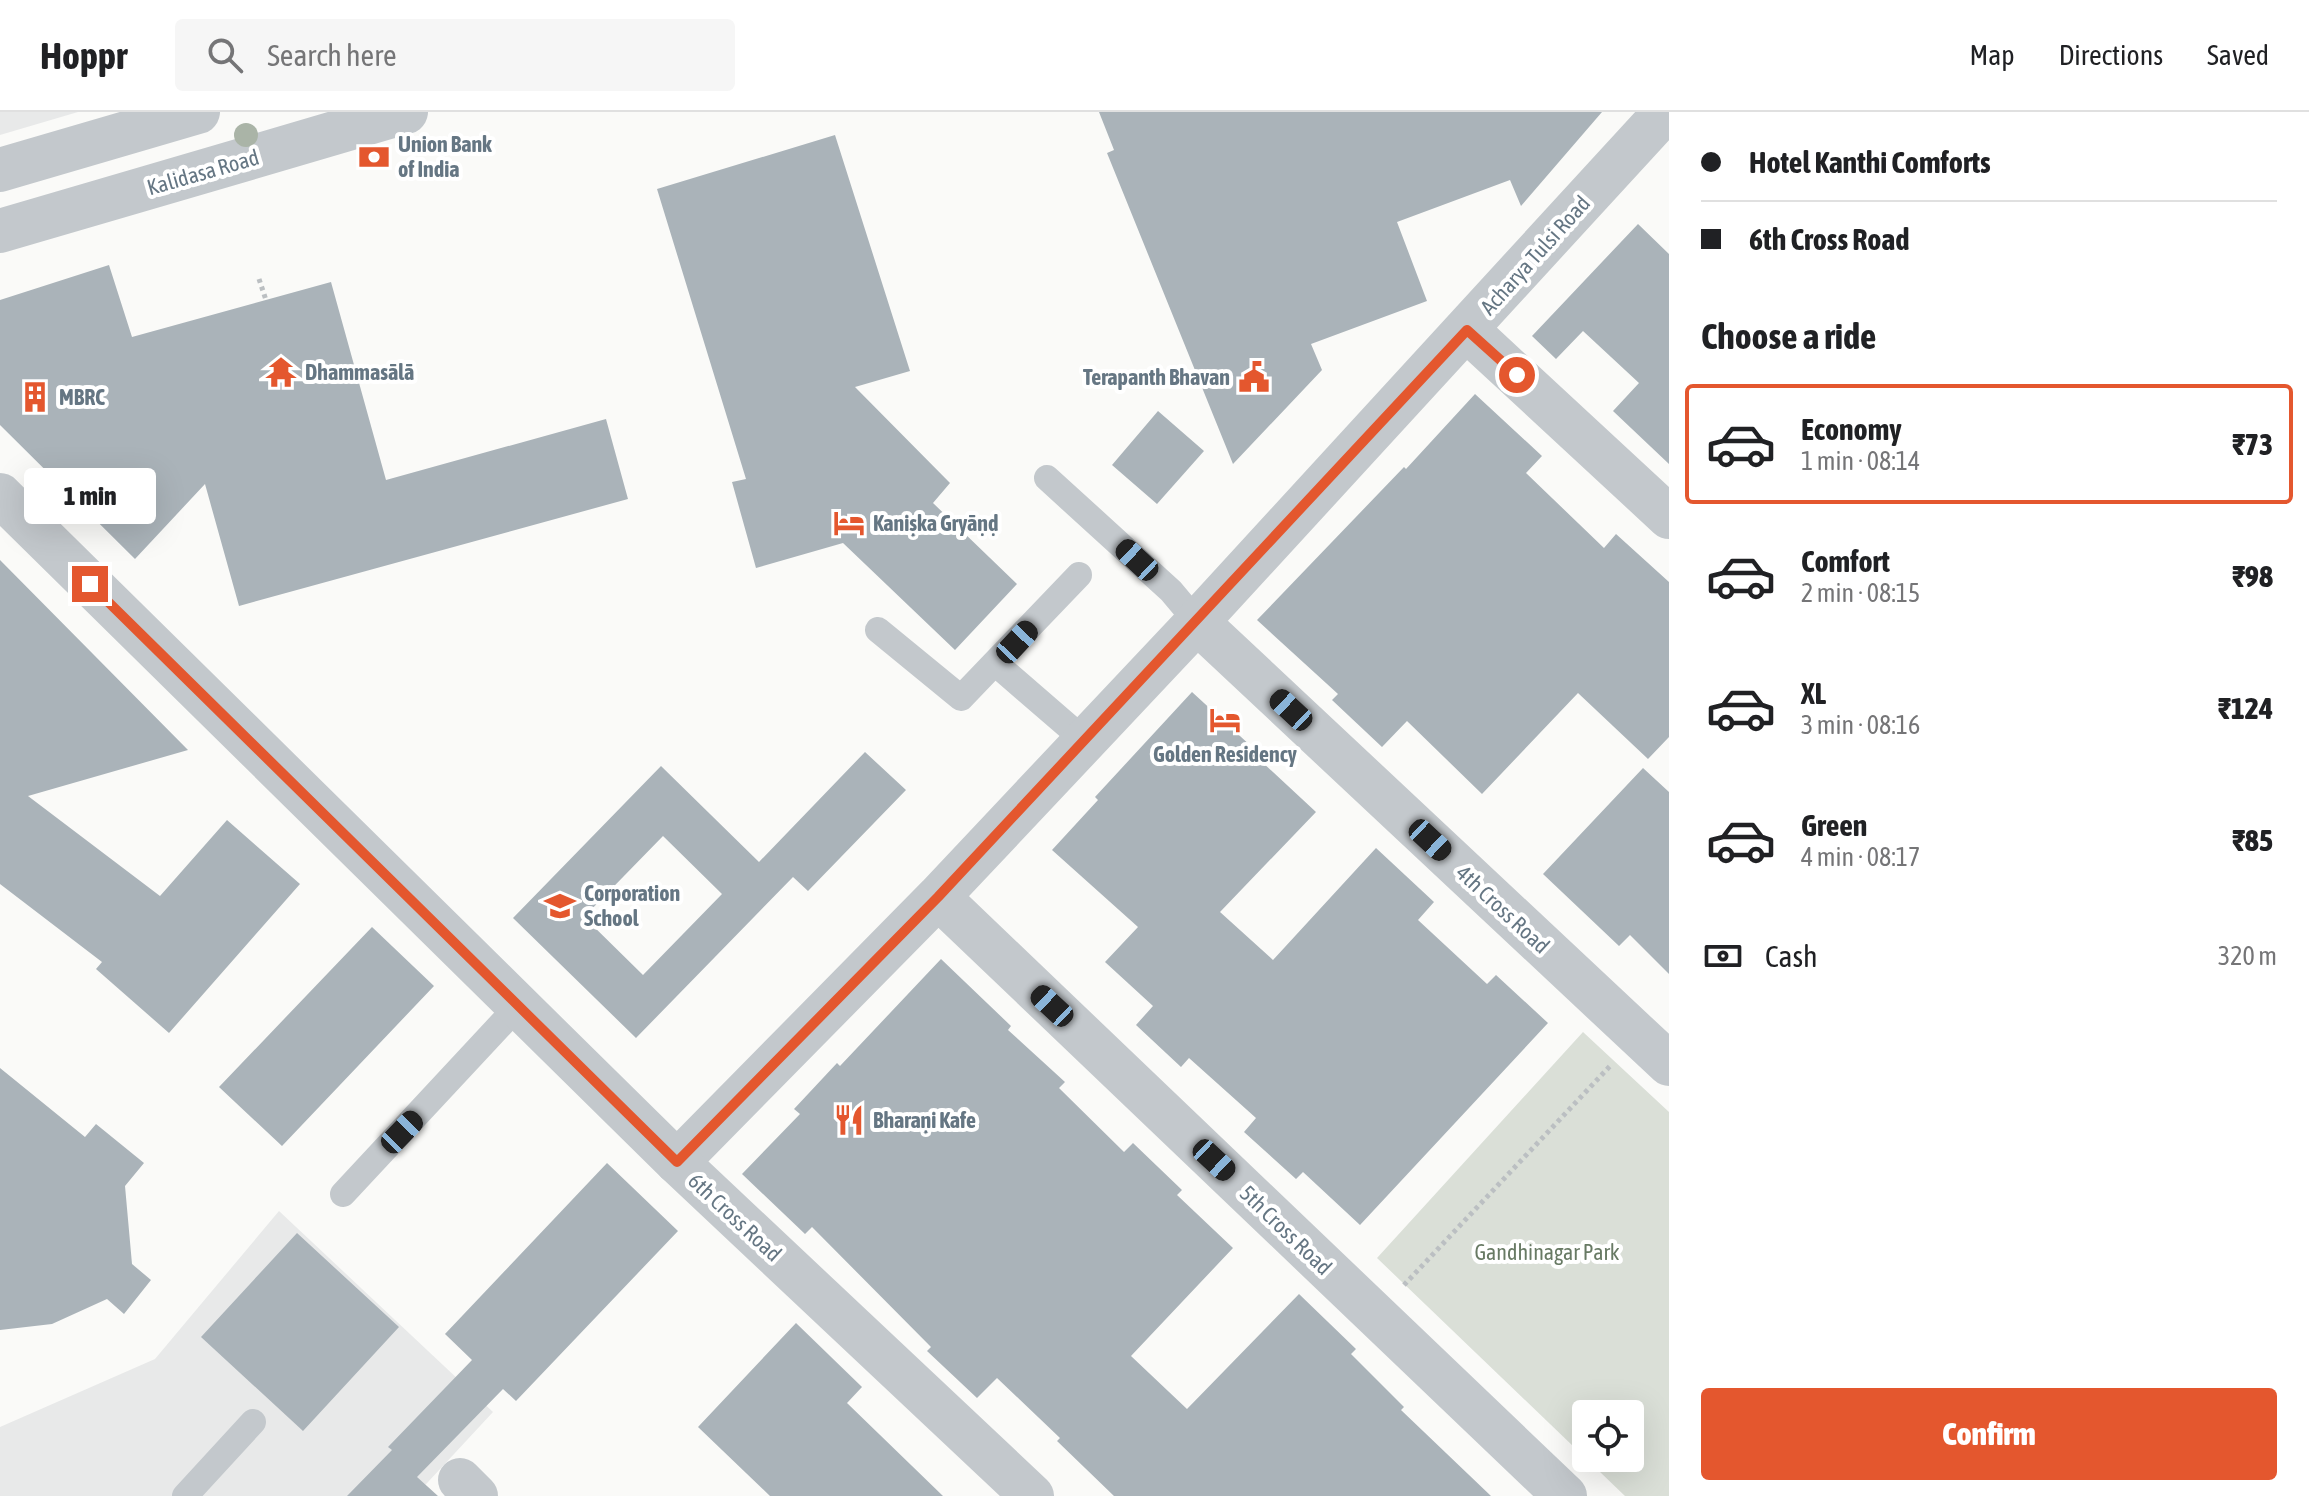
<!DOCTYPE html>
<html lang="en">
<head>
<meta charset="utf-8">
<style>
  :root { --surface:#fff; --page:#f6f6f6; --text:#202124; --muted:#757577; --line:#e0e0e0; --accent:#e4572e }
  body { margin:0; font-family:"Asap Condensed",sans-serif; background:var(--page); color:var(--text); height:100vh; display:flex; flex-direction:column; font-size:30px; white-space:nowrap }
  * { box-sizing:border-box; margin:0 }
  p { font-size:26px; color:var(--muted) }
  .icon { flex:none; width:44px; height:44px; fill:none; stroke:currentColor; stroke-width:2; stroke-linecap:round; stroke-linejoin:round }
  .map { position:relative; flex:1; overflow:hidden }
  .sheet { display:flex; flex-direction:column; background:var(--surface); width:640px }
  .sheet>* { flex:none }
  .guide { display:grid; align-content:center; height:176px; padding:0 32px; background:var(--surface) }
  .buttons { position:absolute; left:1572px; top:1288px; display:grid; gap:16px }
  .buttons a { display:grid; place-items:center; width:72px; height:72px; border-radius:8px; background:var(--surface); box-shadow:0 8px 32px #0002; font-size:40px }
  .end { position:absolute; width:36px; height:36px; margin:-18px; border:10px solid #e4572e; background:#fff; box-shadow:0 0 0 4px #fff }
  .from { border-radius:50% }
  .bubble { position:absolute; height:56px; border-radius:8px; background:var(--surface); box-shadow:0 8px 32px #0002; font-size:26px; font-weight:800; line-height:56px; text-align:center }
  .car { position:absolute; width:24px; height:48px; margin:-24px -12px; border-radius:10px; box-shadow:0 0 6px 2px #0007; background:linear-gradient(#222 24%,#8ab4d8 0 40%,#222 0 76%,#8ab4d8 0 86%,#222 0) }
  .guide b { display:flex; align-items:center; gap:28px; height:76px; font-size:30px }
  .guide b+b { border-top:2px solid var(--line) }
  .guide i { width:20px; height:20px; background:var(--text) }
  ul { padding:0; list-style:none }
  li { display:flex; align-items:center; gap:24px; height:120px; margin:0 16px 12px; padding:0 16px; border:4px solid transparent; border-radius:8px }
  li div { flex:1 }
  li b { display:block; font-size:30px }
  li em { font-style:normal; font-weight:800 }
  li.active { border-color:var(--accent) }
  li>.icon { width:72px; height:72px; stroke-width:1.5 }
  h2 { padding:0 32px; font-size:36px; line-height:96px }
  .pay { display:flex; align-items:center; gap:20px; height:88px; padding:0 32px; font-size:30px }
  .pay p { margin-inline-start:auto }
  .cta { display:flex; gap:16px; margin-top:auto; padding:16px 32px }
  .cta a { flex:1; height:92px; border-radius:8px; background:var(--accent); color:#fff; font-size:32px; font-weight:800; line-height:92px; text-align:center }
  header { display:flex; align-items:center; gap:48px; box-sizing:border-box; height:112px; padding:0 40px; background:var(--surface); border-bottom:2px solid var(--line) }
  header strong { font-size:38px }
  nav { display:flex; gap:44px; margin-inline-start:auto; font-size:28px }
  .search { width:560px; height:72px; background:var(--page); display:flex; align-items:center; gap:20px; box-sizing:border-box; padding:0 28px; border-radius:8px; color:var(--muted); font-size:30px }
  main { display:flex; flex:1; min-height:0 }
  .map>svg:first-child { display:block }
  .built { fill:#e8e9e9 }
  .green { fill:#dadfd7; fill-rule:evenodd }
  .building { fill:#aab3b9; fill-rule:evenodd }
  .lines { fill:none; stroke-linecap:round; stroke-linejoin:round }
  .path { stroke:#bbbfc2; stroke-width:5; stroke-dasharray:4 4; stroke-linecap:butt }
  .service { stroke:#c3c8cc; stroke-width:26 }
  .minor { stroke:#c3c8cc; stroke-width:44 }
  .tertiary { stroke:#c3c8cc; stroke-width:44 }
  .tree { fill:#aab4a7 }
  .route { stroke:#e4572e; stroke-width:10 }
  .labels { text-anchor:middle; dominant-baseline:central; stroke-width:8; stroke-linejoin:round; paint-order:stroke }
  .poi-label { font-size:22px; font-weight:bold; fill:#657683; stroke:#fff; text-anchor:start }
  .street-label { font-size:22px; fill:#657683; stroke:#fff }
  .park-label { font-size:22px; fill:#687a64; stroke:#fff }
</style>
</head>
<body>
<header>
<strong>Hoppr</strong>
<div class="search"><svg class="icon" aria-label="search" viewBox="0 0 24 24"><circle cx="10" cy="10" r="6"/><path d="M15 15l6 6"/></svg>Search here</div>
<nav><a>Map</a><a>Directions</a><a>Saved</a></nav>
</header>
<main>
<div class="map">
<svg width="1669" height="1384" viewBox="0 0 1669 1384">
  <rect width="100%" height="100%" fill="#fafaf8"/>
  <path class="built" d="M0,0H78L0,23Z
    M279,1099L493,1300L415,1384H0V1315L155,1247Z"/>
  <path class="green" d="M1583,920L1669,1000V1384H1625L1377,1146ZM1586,1302H1630V1346H1586Z"/>
  <path class="building" d="M1099,0H1602L1521,94L1510,68L1397,110L1427,189L1311,232L1322,258L1233,352L1107,41L1114,38Z
    M835,23L910,259L855,275L950,371L933,391L1017,472L955,538L843,431L756,456L732,370L746,367L657,77Z
    M1638,112L1669,142V352L1613,299L1639,271L1583,219L1556,247L1532,224Z
    M109,153L132,225L331,170L386,368L606,307L628,387L239,494L205,372L135,447L0,313V188Z
    M1475,282L1542,344L1526,361L1604,436L1616,422L1669,470V625L1648,647L1578,581L1482,682L1407,609L1382,635L1332,588L1338,582L1257,508L1404,355L1406,357Z
    M1158,299L1204,339L1157,392L1112,353Z
    M0,448L188,638L28,684L160,784L227,708L300,772L169,921L96,857L102,850L0,772Z
    M1192,580L1264,646L1261,649L1316,700L1220,800L1273,848L1376,736L1434,790L1418,808L1487,872L1496,863L1548,911L1360,1113L1303,1060L1296,1067L1244,1020L1256,1006L1189,946L1181,955L1136,913L1153,894L1105,850L1138,815L1052,738L1098,688L1095,685Z
    M865,640L906,678L808,779L793,765L636,926L513,806L661,654L759,750ZM663,724L722,782L643,863L584,805Z
    M1643,656L1669,680V862L1630,823L1619,834L1543,762Z
    M372,815L434,874L282,1034L219,975Z
    M941,847L1011,914L1008,918L1065,970L1059,976L1124,1040L1133,1031L1182,1078L1177,1083L1233,1136L1131,1244L1187,1297L1299,1182L1356,1237L1351,1242L1404,1295L1401,1298L1491,1384H1114L1057,1329L1060,1326L997,1266L977,1286L927,1239L931,1235L812,1115L805,1122L742,1062L800,1002L794,997L837,951L840,954Z
    M0,956L85,1025L96,1012L144,1051L125,1074L132,1152L151,1168L124,1202L107,1187L52,1212L0,1218Z
    M607,1051L678,1119L516,1289L503,1277L417,1365L438,1384H347L392,1338L388,1335L472,1248L445,1222Z
    M297,1121L399,1215L303,1319L201,1225Z
    M796,1211L862,1275L847,1291L943,1384H770L698,1315Z"/>
  <g class="lines">
    <path class="path" d="M259,167L266,188
      M1404,1173L1611,953"/>
    <path class="service" d="M1047,366L1171,479L1197,510
      M878,518L961,586L1079,463
      M996,552L1084,628
      M343,1082L519,893
      M185,1384L253,1310"/>
    <path class="minor" d="M1467,218L1669,405
      M1197,510L1669,952
      M938,785L1565,1384
      M677,1050L938,785L1197,510L1665,0
      M460,1368L476,1384"/>
    <path class="tertiary" d="M0,58L198,0
      M0,119L406,0
      M0,383L677,1050L1032,1384"/>
  </g>
  <circle class="tree" cx="246" cy="23" r="12"/>
  <g class="lines">
    <path class="route" d="M90,472L677,1050L938,785L1467,218L1517,263"/>
  </g>
  <defs>
    <symbol id="bank-bare" viewBox="-9 -9 18 18"><path d="M-6-4H6V4H-6ZM0-2.3a2.3 2.3 0 1 0 0 4.6a2.3 2.3 0 1 0 0-4.6Z" fill="#e4572e" stroke="#fff" stroke-width="2.5" paint-order="stroke"/></symbol>
    <symbol id="temple-bare" viewBox="-9 -9 18 18"><path d="M0-6L5-2H3V0L6.5 2.5H4V6H1.5V3h-3V6H-4V2.5H-6.5L-3 0V-2H-5Z" fill="#e4572e" stroke="#fff" stroke-width="2.5" paint-order="stroke"/></symbol>
    <symbol id="civic-bare" viewBox="-9 -9 18 18"><path d="M-.6-6.5H3V-4.5H.6V-3L4-1V1h2V6H-6V1h2V-1L-.6-3ZM-1.2 2.5V6h2.4V2.5Z" fill="#e4572e" stroke="#fff" stroke-width="2.5" paint-order="stroke"/></symbol>
    <symbol id="building-bare" viewBox="-9 -9 18 18"><path d="M-4-6H4V6H1V3H-1V6H-4ZM-2.5-4.3h1.7v1.8h-1.7ZM.8-4.3h1.7v1.8H.8ZM-2.5-1h1.7V.8h-1.7ZM.8-1h1.7V.8H.8Z" fill="#e4572e" stroke="#fff" stroke-width="2.5" paint-order="stroke"/></symbol>
    <symbol id="hotel-bare" viewBox="-9 -9 18 18"><path d="M-6-4.5h1.5V1H6V5H4.5V3h-9V5H-6ZM-4 0a1.8 1.8 0 1 1 3.6 0ZM.5 0V-2.5h3Q6-2.5 6 0Z" fill="#e4572e" stroke="#fff" stroke-width="2.5" paint-order="stroke"/></symbol>
    <symbol id="school-bare" viewBox="-9 -9 18 18"><path d="M0-5L7-2L0 1L-7-2ZM-4 1L0 2.5L4 1V4Q0 6-4 4Z" fill="#e4572e" stroke="#fff" stroke-width="2.5" paint-order="stroke"/></symbol>
    <symbol id="restaurant-bare" viewBox="-9 -9 18 18"><path d="M-5-6h1v4h1v-4h1v4h1v-4h1v5L-1.5 .5V6h-2V.5L-5-1ZM5-6V6H3V1.5H1.5Q1.5-4 5-6Z" fill="#e4572e" stroke="#fff" stroke-width="2.5" paint-order="stroke"/></symbol>
  </defs>
  <g fill-rule="evenodd">
    <use href="#bank-bare" x="352" y="23" width="44" height="44"/>
    <use href="#temple-bare" x="259" y="238" width="44" height="44"/>
    <use href="#civic-bare" x="1232" y="243" width="44" height="44"/>
    <use href="#building-bare" x="13" y="263" width="44" height="44"/>
    <use href="#hotel-bare" x="827" y="389" width="44" height="44"/>
    <use href="#hotel-bare" x="1203" y="586" width="44" height="44"/>
    <use href="#school-bare" x="538" y="772" width="44" height="44"/>
    <use href="#restaurant-bare" x="827" y="986" width="44" height="44"/>
  </g>
  <g class="labels">
    <g class="poi-label">
      <text x="398" y="32">Union Bank<tspan x="398" dy="25">of India</tspan></text>
      <text x="305" y="260">Dhammasālā</text>
      <text x="1230" y="265" text-anchor="end">Terapanth Bhavan</text>
      <text x="59" y="285">MBRC</text>
      <text x="873" y="411">Kaniṣka Gryāṇḍ</text>
      <text x="1225" y="642" text-anchor="middle">Golden Residency</text>
      <text x="584" y="781">Corporation<tspan x="584" dy="25">School</tspan></text>
      <text x="873" y="1008">Bharaṇi Kafe</text>
    </g>
    <g class="street-label">
      <text transform="translate(203 60) rotate(-16)">Kalidasa Road</text>
      <text transform="translate(1535 143) rotate(-48)">Acharya Tulsi Road</text>
      <text transform="translate(1503 797) rotate(43)">4th Cross Road</text>
      <text transform="translate(735 1105) rotate(43)">6th Cross Road</text>
      <text transform="translate(1286 1118) rotate(44)">5th Cross Road</text>
    </g>
    <g class="park-label">
      <text x="1547" y="1140">Gandhinagar Park</text>
    </g>
  </g>
</svg>
<div class="buttons">
<a><svg class="icon" aria-label="locate" viewBox="0 0 24 24"><circle cx="12" cy="12" r="6"/><path d="M12 2v4M12 18v4M2 12h4M18 12h4"/></svg></a>
</div>
<i class="end from" style="left:1517px;top:263px"></i>
<i class="end" style="left:90px;top:472px"></i>
<div class="bubble" style="left:24px;top:356px;width:132px">1 min</div>
<i class="car" style="left:1137px;top:448px;rotate:313deg"></i>
<i class="car" style="left:1017px;top:530px;rotate:43deg"></i>
<i class="car" style="left:1291px;top:598px;rotate:313deg"></i>
<i class="car" style="left:1430px;top:728px;rotate:133deg"></i>
<i class="car" style="left:1052px;top:894px;rotate:313deg"></i>
<i class="car" style="left:402px;top:1020px;rotate:44deg"></i>
<i class="car" style="left:1214px;top:1048px;rotate:133deg"></i>
</div>
<section class="sheet">
<div class="guide">
<b><i class="from"></i>Hotel Kanthi Comforts</b>
<b><i></i>6th Cross Road</b>
</div>
<h2>Choose a ride</h2>
<ul>
<li class="active"><svg class="icon" aria-label="car" viewBox="0 0 24 24"><path d="M5 17H2v-5l4-1 3-4h7l3 4 3 1v5h-3M9 17h6M6 11h13"/><circle cx="7" cy="17" r="2"/><circle cx="17" cy="17" r="2"/></svg><div><b>Economy</b><p>1 min · 08:14</p></div><em>₹73</em></li>
<li><svg class="icon" aria-label="car" viewBox="0 0 24 24"><path d="M5 17H2v-5l4-1 3-4h7l3 4 3 1v5h-3M9 17h6M6 11h13"/><circle cx="7" cy="17" r="2"/><circle cx="17" cy="17" r="2"/></svg><div><b>Comfort</b><p>2 min · 08:15</p></div><em>₹98</em></li>
<li><svg class="icon" aria-label="car" viewBox="0 0 24 24"><path d="M5 17H2v-5l4-1 3-4h7l3 4 3 1v5h-3M9 17h6M6 11h13"/><circle cx="7" cy="17" r="2"/><circle cx="17" cy="17" r="2"/></svg><div><b>XL</b><p>3 min · 08:16</p></div><em>₹124</em></li>
<li><svg class="icon" aria-label="car" viewBox="0 0 24 24"><path d="M5 17H2v-5l4-1 3-4h7l3 4 3 1v5h-3M9 17h6M6 11h13"/><circle cx="7" cy="17" r="2"/><circle cx="17" cy="17" r="2"/></svg><div><b>Green</b><p>4 min · 08:17</p></div><em>₹85</em></li>
</ul>
<div class="pay"><svg class="icon" aria-label="cash" viewBox="0 0 24 24"><path d="M3 7h18v10H3z"/><circle cx="12" cy="12" r="2"/></svg>Cash<p>320 m</p></div>
<div class="cta"><a>Confirm</a></div>
</section>
</main>
</body>
</html>
